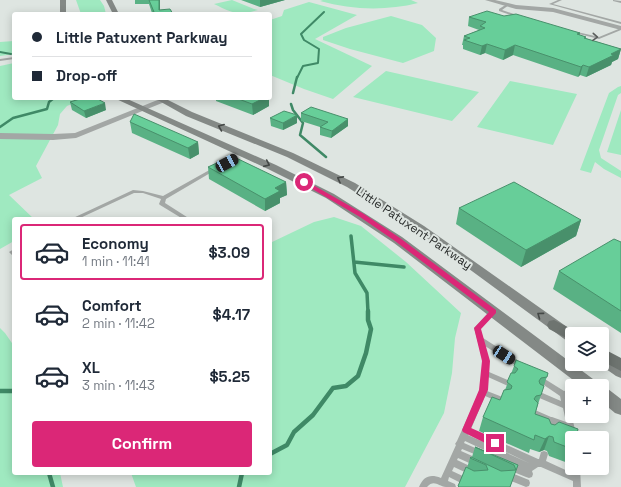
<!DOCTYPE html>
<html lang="en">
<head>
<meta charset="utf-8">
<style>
  :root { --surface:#fff; --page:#f2f2f3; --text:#1f2937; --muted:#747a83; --line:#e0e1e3; --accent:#db2777 }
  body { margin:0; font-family:"Space Grotesk",sans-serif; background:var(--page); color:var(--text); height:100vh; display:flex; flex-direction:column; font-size:15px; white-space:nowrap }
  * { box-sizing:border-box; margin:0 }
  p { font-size:13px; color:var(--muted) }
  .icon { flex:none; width:22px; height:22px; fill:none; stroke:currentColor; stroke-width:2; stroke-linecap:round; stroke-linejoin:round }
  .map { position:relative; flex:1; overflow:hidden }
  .sheet { position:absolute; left:12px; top:217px; width:260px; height:258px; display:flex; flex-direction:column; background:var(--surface); border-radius:4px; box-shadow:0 2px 10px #0003 }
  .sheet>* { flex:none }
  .top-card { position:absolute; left:12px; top:12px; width:260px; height:88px; border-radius:4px; box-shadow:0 2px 10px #0003; display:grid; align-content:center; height:88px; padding:0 20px; background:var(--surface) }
  .tools { position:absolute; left:565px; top:327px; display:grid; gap:8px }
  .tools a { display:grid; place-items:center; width:44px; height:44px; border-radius:4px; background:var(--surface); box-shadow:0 2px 10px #0003; font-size:20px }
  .end { position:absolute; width:18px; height:18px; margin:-9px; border:5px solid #db2777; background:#fff; box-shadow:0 0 0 2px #fff }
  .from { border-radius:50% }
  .car { position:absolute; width:12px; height:24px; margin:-12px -6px; border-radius:5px; box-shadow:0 0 3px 1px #0007; background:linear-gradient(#222 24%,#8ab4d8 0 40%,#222 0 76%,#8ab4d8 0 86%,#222 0) }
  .top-card b { display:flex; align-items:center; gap:14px; height:38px; font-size:15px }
  .top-card b+b { border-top:1px solid var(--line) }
  .top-card i { width:10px; height:10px; background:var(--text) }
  ul { padding:7px 0 0; list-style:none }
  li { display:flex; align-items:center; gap:12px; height:56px; margin:0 8px 6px; padding:0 12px; border:2px solid transparent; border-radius:4px }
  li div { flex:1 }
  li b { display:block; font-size:15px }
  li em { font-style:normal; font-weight:800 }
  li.active { border-color:var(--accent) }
  li>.icon { width:36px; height:36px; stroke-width:1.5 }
  .cta { display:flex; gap:8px; margin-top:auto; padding:8px 20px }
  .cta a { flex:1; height:46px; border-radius:4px; background:var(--accent); color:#fff; font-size:16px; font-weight:800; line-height:46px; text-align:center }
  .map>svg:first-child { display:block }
  .green { fill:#9fe9c0 }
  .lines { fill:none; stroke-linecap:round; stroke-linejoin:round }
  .stream-far3 { stroke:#3f8966; stroke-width:2 }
  .stream-far2 { stroke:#3f8966; stroke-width:2.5 }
  .stream-far1 { stroke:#3f8966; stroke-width:3.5 }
  .stream { stroke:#3f8966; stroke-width:4.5 }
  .lane { fill:#a3a7a5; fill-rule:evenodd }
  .street { fill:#a3a7a5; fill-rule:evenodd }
  .secondary { fill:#848986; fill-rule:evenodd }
  .primary { fill:#6e7470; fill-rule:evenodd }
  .wall { fill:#59b184 }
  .shaded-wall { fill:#48906b }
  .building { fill:#67ce99; stroke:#48906b }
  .oneway { stroke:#5a5d5c }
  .oneway2 { stroke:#444846 }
  .route { fill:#db2777 }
  .labels { text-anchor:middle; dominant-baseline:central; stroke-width:4; stroke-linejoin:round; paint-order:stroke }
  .street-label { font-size:12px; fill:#292c2b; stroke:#dee5e1 }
</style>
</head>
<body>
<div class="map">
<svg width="621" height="487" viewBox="0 0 621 487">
  <rect width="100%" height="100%" fill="#dee5e1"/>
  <path class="green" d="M76,0H100L104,6L106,14H81Z
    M232,0L254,9L258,10C237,16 233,13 214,4Z
    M323,0H411L418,3C386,11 352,10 320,1Z
    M309,2L357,15L315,39L372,66L333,99L304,89L270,75V20L282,16L284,10Z
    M391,16L422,25L436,38L434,51L403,63L350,49L323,40V37L346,28Z
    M14,41V54L0,56V42Z
    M14,63V98H86L67,106L60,114L58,125L36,166L42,178L9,195L34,219H14V241L0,249V66Z
    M386,71L479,92L452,121L353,97Z
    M510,81L577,94L553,145L477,127Z
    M621,86V93L618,95L599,150L601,158L621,171V178L604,169L595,162L591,173L580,170L609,93L618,87Z
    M621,110V155L607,152Z
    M334,217L361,226L406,262L461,313L455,338L452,373L444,413L405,487H136L131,473H270V243L314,222Z
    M0,328L5,333L14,346V473H60L63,487H0Z"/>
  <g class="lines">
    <path class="stream-far3" d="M0,52L11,54
      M297,78L303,66L318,63L319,49L304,40L301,34L324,12"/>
    <path class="stream-far2" d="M293,93L297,77
      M291,104L293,110L303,123L300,135L326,157
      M0,127L13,118L47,109L49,102L54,98"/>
    <path class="stream-far1" d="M351,236L355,273L367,293L368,312
      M354,262L404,267"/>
    <path class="stream" d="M0,391H14
      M270,454L287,445L294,432L313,415L333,388L346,386L358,376L366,353L371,329L368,320V311
      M49,473L53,487
      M239,487L242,473"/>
    <path class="lane" d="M558,0H562L553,4L621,22V24L549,4Z
      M613,0L621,1V3L613,1Z
      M507,4L509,5L502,10L520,16V18L499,11V9Z
      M621,28V30L599,39L571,32L573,31L599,37Z
      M14,57V59L0,61V59Z
      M213,168H215L217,169L166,199L165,203L190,219H183L160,205L159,204L161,199L143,193H134L78,219H71L133,190L143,191L163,196Z
      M14,249V256L12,255L9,252Z
      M491,310H495L496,312L480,329L483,338L522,363L523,365L522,367L520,368L518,367L485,346L489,361V372L510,381L512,383L510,385L508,386L488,377L487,391L505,398L506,400L505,402L502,403L485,396L471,429L538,459H539L541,452L544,451L547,452L548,454L546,461L572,473V468H580L581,487H573V481L541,467H538L532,471L533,474L532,477L529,478L526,477L506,469L505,466L506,463L509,462L520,467L465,441L464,443L482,451L483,453L482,455L479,456L462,449L461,451L479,459L480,462L479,465L476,466L458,458L457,460L474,468L475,471L474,474L471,475L454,467L452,471L480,484L481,487H469L449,477L448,481L455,484L456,487C453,487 449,487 446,487C438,486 434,479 427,487H419C424,476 430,474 441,478L456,445L455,444L457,441L480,390L483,361L474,328ZM468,434L531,464L468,435Z
      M540,376L564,391L572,388V394L567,396L577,438H572V441L570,440L567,427L564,428L555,425L553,432L550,433L547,432L546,430L548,422L532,415L531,413L532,411L535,410L551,417H552L566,422L563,408L537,397L536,395L537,393L540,392L561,401L560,396L538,381L536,379L538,377Z
      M507,471L529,480L530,483L529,486L526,487L504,478L503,475L504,472Z"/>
    <path class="street" d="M485,0H495L516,5L553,8L621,26V30L553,12L516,9Z
      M160,99H163L167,101L76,138L53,140L0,139V133L53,134L75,133Z"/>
    <path class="secondary" d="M60,0H66V14H60Z
      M106,0H112L119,14H113Z
      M114,98H125L276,165L334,194L402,237L597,382L600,386H581L394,243L326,198L268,169Z
      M154,98H164L192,112L293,153L355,183L424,226L577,334H572V342L567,341L416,230L347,187L287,157L186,116Z
      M602,352L607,354L621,364V378L616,376L599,364H602Z
      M602,387L608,389L621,399V415L615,413L602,402Z"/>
    <path class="primary" d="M554,320L577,332L578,334H572V341L549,329L547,325L549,321Z
      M602,348L621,358V371L602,361Z"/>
  </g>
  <path class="wall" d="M135,0H160V10L152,13L149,4H135Z
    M241,0H285L260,7Z
    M504,16L580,33V35L586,37L585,38L621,49L618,59L612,62L611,65L586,77L580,75L578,77L513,55L503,60L485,53L480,55L463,49V45H462L464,36L479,30L468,26L469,17Z
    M216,98H269V106L253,115L216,101Z
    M70,102L106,110L86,118L72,110Z
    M301,113L348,119V126L331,138L320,135V127L301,121Z
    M270,118L297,123L283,130L271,126Z
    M130,122L198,142L199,154L190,159L132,133Z
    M208,167L286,182L287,195L280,198V203L265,211L209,179Z
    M459,208L581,220L576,236L521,267L456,224Z
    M621,242V333L553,289L559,271Z
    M514,366L548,373L535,414L572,438V454L568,463L549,456L547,451L544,450L539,452L530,449L529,453L479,431L483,417L500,400L505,390Z
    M475,447L518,465L510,487H458L466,467L467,468L470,458L472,457Z"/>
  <path class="shaded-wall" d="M159,0H160V14L159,10Z
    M260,0H285L260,7Z
    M487,44L485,53L480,55L482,46Z
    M515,45L513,55L503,60L505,50Z
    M621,49L618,59L612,62L611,65L586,77L589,67L611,54Z
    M583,65L580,75L578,77L581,67Z
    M259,98H269V106L253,115L252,104Z
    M105,103L106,110L86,118L84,111Z
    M297,115V123L283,130V123Z
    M348,119V126L331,138L332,131Z
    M198,142L199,154L190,159L188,148Z
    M286,182L287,195L280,198V203L265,211V199L275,188Z
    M581,220L576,236L521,267L526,250Z
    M549,436L544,450L539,452L545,439Z"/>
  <path class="building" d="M149,0H159V10L170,9L173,14H147L154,12Z
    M487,11L504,16L516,14L580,33L577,34L586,37L584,38L621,49L611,54L614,55L589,67L583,65L581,67L515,45L505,50L487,44L482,46L464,40L470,38L464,36L485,28L480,26L486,22L469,17Z
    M83,98H96L105,103L84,111L70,102Z
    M236,98H264L252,104Z
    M311,107L348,119L332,131L320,127L328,122L301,113Z
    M284,111L297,115L283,123L270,118Z
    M134,114L198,142L188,148L130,122Z
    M232,156L286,182L275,188L280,191L265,199L208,167Z
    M514,182L581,220L526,250L459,208Z
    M614,239L621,242V311L559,271Z
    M516,360L548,373L547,377L541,378L539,381L540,384L544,386L541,395L536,396L534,399L538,403L535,414L549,419L551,424L555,425L559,422L578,429L576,438H572V449L554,442L553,437L549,436L545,439L535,435L534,440L483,417L492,397L500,400L504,390L511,389L512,386L507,382L511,373H515L518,369L514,366Z
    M475,447L518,465L510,487H459L458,486L466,467L474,471L488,470L486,465L470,458L471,457L501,471L516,470L514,465Z"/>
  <defs><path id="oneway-chevron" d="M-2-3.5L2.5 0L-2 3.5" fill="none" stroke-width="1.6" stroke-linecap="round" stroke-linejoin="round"/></defs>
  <use class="oneway" href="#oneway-chevron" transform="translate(595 37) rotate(4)"/>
  <g class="oneway2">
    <use href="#oneway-chevron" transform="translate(221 127) rotate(-158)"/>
    <use href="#oneway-chevron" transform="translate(267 164) rotate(24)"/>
    <use href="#oneway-chevron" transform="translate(340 179) rotate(-152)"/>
    <use href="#oneway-chevron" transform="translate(540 315) rotate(-144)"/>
  </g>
  <path class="route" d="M302,181H306L364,214L400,238L496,310V313L481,329L490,361L488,390L471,428L498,440L499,443L498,446H491L463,432L462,430L479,390L482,361L474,328L489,312L395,241L360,217L302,183Z"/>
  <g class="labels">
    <g class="street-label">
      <text transform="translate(414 228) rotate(34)">Little Patuxent Parkway</text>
    </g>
  </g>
</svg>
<div class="tools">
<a><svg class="icon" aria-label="layers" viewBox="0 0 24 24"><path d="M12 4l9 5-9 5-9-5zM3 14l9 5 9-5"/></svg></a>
<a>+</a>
<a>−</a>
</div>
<i class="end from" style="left:304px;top:182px"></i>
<i class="end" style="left:495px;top:443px"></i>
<i class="car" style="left:227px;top:163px;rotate:62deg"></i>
<i class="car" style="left:504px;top:355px;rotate:123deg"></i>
<div class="top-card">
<b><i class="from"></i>Little Patuxent Parkway</b>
<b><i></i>Drop-off</b>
</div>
<section class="sheet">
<ul>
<li class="active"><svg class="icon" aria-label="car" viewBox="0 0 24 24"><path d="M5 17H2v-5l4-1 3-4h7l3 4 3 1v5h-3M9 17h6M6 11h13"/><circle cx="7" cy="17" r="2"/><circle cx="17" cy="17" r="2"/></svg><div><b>Economy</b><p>1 min · 11:41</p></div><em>$3.09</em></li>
<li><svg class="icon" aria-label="car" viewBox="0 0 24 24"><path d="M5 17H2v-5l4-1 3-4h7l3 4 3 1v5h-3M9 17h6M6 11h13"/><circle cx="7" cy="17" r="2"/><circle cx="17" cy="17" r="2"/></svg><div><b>Comfort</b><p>2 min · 11:42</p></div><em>$4.17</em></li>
<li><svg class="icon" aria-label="car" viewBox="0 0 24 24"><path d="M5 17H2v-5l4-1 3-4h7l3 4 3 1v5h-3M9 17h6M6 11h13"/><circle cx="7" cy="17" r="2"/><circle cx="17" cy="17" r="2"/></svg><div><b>XL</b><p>3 min · 11:43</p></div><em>$5.25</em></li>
</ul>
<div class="cta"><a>Confirm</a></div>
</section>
</div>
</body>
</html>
